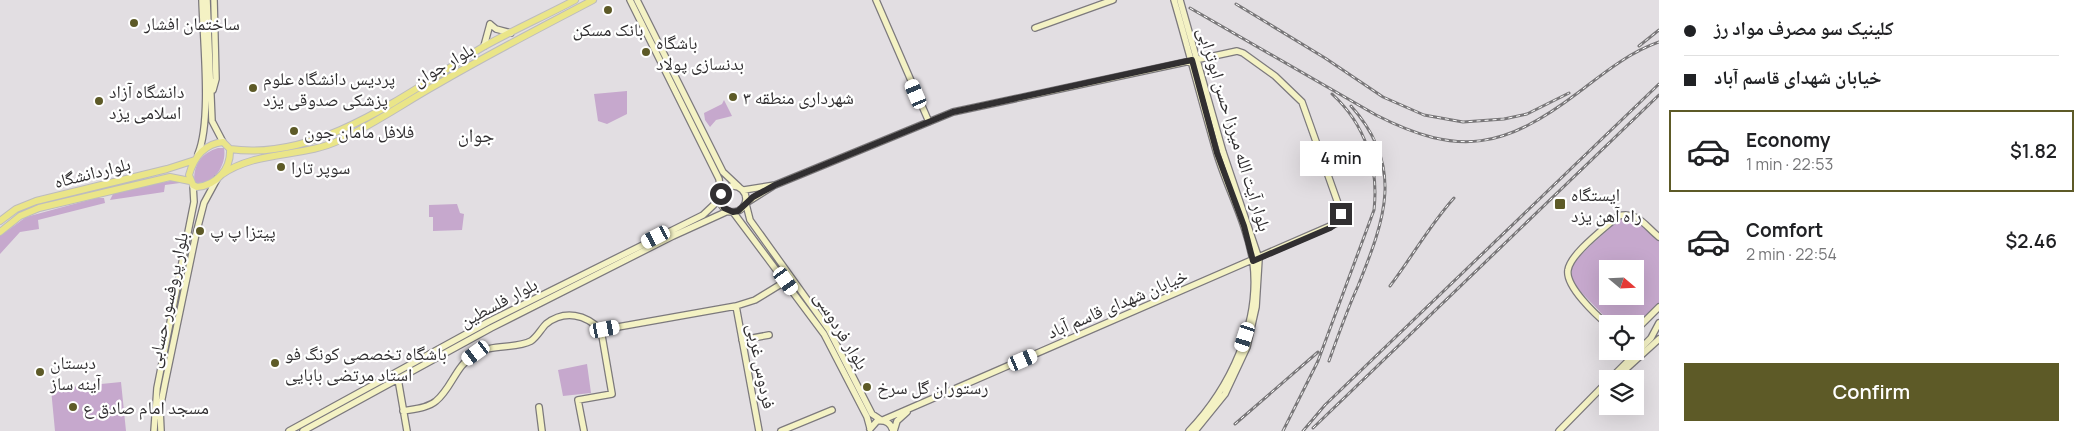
<!DOCTYPE html>
<html lang="en">
<head>
<meta charset="utf-8">
<style>
  :root { --surface:#fff; --page:#f2f2f2; --text:#202124; --muted:#757577; --line:#e0e0e0; --accent:#5d5a27 }
  body { margin:0; font-family:Manrope,"Noto Naskh Arabic",sans-serif; background:var(--page); color:var(--text); height:100vh; display:flex; flex-direction:column; font-size:19px; white-space:nowrap }
  * { box-sizing:border-box; margin:0 }
  p { font-size:16px; color:var(--muted) }
  .icon { flex:none; width:28px; height:28px; fill:none; stroke:currentColor; stroke-width:2; stroke-linecap:round; stroke-linejoin:round }
  .map { position:relative; flex:1; overflow:hidden }
  .drawer { display:flex; flex-direction:column; background:var(--surface); width:425px }
  .drawer>* { flex:none }
  .banner { display:grid; align-content:center; height:110px; padding:0 25px; background:var(--surface) }
  .needle { width:32px; rotate:109deg }
  .buttons { position:absolute; left:1599px; top:260px; display:grid; gap:10px }
  .buttons a { display:grid; place-items:center; width:45px; height:45px; border-radius:0px; background:var(--surface); box-shadow:0 5px 20px #0002; font-size:25px }
  .end { position:absolute; width:22px; height:22px; margin:-11px; border:6px solid #312f31; background:#fff; box-shadow:0 0 0 2px #fff }
  .from { border-radius:50% }
  .bubble { position:absolute; height:35px; border-radius:0px; background:var(--surface); box-shadow:0 5px 20px #0002; font-size:16px; font-weight:600; line-height:35px; text-align:center }
  .car { position:absolute; width:15px; height:30px; margin:-15px -8px; border-radius:6px; box-shadow:0 0 4px 1px #0007; background:linear-gradient(#fff 24%,#345 0 40%,#fff 0 76%,#345 0 86%,#fff 0) }
  .banner b { display:flex; align-items:center; gap:18px; height:48px; font-size:19px }
  .banner b+b { border-top:1px solid var(--line) }
  .banner i { width:12px; height:12px; background:var(--text) }
  ul { padding:0; list-style:none }
  li { display:flex; align-items:center; gap:15px; height:82px; margin:0 10px 8px; padding:0 15px; border:2px solid transparent; border-radius:0px }
  li div { flex:1 }
  li b { display:block; font-size:19px }
  li em { font-style:normal; font-weight:600 }
  li.on { border-color:var(--accent) }
  li>.icon { width:45px; height:45px; stroke-width:1.5 }
  .button { display:flex; gap:10px; margin-top:auto; padding:10px 25px }
  .button a { flex:1; height:58px; border-radius:0px; background:var(--accent); color:#fff; font-size:20px; font-weight:600; line-height:58px; text-align:center }
  main { display:flex; flex:1; min-height:0 }
  .map>svg:first-child { display:block }
  .green { fill:#c6a8cd; fill-rule:evenodd }
  .lines { fill:none; stroke-linecap:round; stroke-linejoin:round }
  .secondary-casing { stroke:#7c797d; stroke-width:8 }
  .primary-casing { stroke:#bdbcbd; stroke-width:8 }
  .secondary { stroke:#f4f2c4; stroke-width:5.5 }
  .primary { stroke:#eae588; stroke-width:6 }
  .rail-casing { stroke:#797779; stroke-width:3 }
  .rail { stroke:#fff; stroke-width:1; stroke-dasharray:4; stroke-linecap:butt }
  .route { stroke:#312f31; stroke-width:6 }
  .poi-dot { fill:#5d5a27; stroke:#fff; stroke-width:2 }
  .labels { text-anchor:middle; dominant-baseline:central; stroke-width:4.5; stroke-linejoin:round; paint-order:stroke }
  .poi-label { font-size:18px; fill:#312f31; stroke:#fff; text-anchor:start }
  .street-label { font-size:18px; fill:#312f31; stroke:#fff }
  .neighbourhood-label { font-size:19px; fill:#312f31; stroke:#fff }
</style>
</head>
<body>
<main>
<div class="map">
<svg width="1659" height="431" viewBox="0 0 1659 431">
  <rect width="100%" height="100%" fill="#e2dee2"/>
  <path class="green" d="M627,91V114L607,124L598,121L594,94Z
    M724,100L732,116L716,120L710,127L705,120L704,113L722,104Z
    M218,148H224C227,164 215,184 197,183L194,180C194,163 202,153 218,148Z
    M175,180L180,183L165,185L164,192L110,200L114,192Z
    M96,198H104L105,203L38,220L39,229L20,232L0,254V236L26,217Z
    M457,204L460,213L464,214L462,230L433,231V217H429V205Z
    M1622,217C1638,215 1649,231 1659,241V303L1635,325L1612,324L1577,288C1572,281 1570,273 1573,265C1579,254 1612,227 1622,217ZM1608,269H1635V296H1608Z
    M587,364L591,393L563,396L558,370Z
    M121,382L126,431H55L51,389Z"/>
  <g class="lines">
    <defs>
      <path id="secondary" d="M207,0L212,121L223,142
        M630,0L719,179L721,194
        M637,0L723,172L739,187
        M876,0L929,122
        M1174,0C1189,51 1202,103 1217,154C1228,190 1247,224 1253,262C1261,323 1230,388 1189,431
        M1180,0L1223,152L1259,259L1256,307L1247,347L1225,394L1195,431
        M490,24L496,29L511,33
        M1035,28L1113,0
        M484,46L490,24
        M213,90L216,79L214,0
        M198,154C212,121 203,39 202,0
        M720 199a13 13 0 1 1 26 0a13 13 0 1 1-26 0Z
        M744,190L775,185L953,112L1237,51L1243,53L1275,76L1302,102L1340,209L1341,214L1337,223L883,420
        M746,203L773,186
        M746,204L750,220L829,330L872,414L881,420
        M733,212L824,334L867,417L870,428
        M736,306L759,431
        M1608,325C1596,315 1565,286 1568,270C1570,254 1605,228 1618,216C1638,211 1645,226 1659,237
        M601,330L736,306L755,300L786,281
        M1635,331L1659,307
        M742,340L769,335
        M1626,369L1659,339
        M398,379L407,431
        M1610,379L1651,338L1659,323
        M539,407L542,431
        M403,411C414,409 428,408 436,401C452,388 455,366 475,354C491,344 516,349 531,341C537,337 541,329 546,324C565,309 586,315 601,330
        M870,429L877,421C886,420 891,423 893,431
        M154,431L157,388L194,202L193,185
        M161,431L160,409L165,383L196,234L204,203L217,179
        M289,431L488,322L703,215L720,199
        M303,431L491,328L673,236L728,211
        M584,431L578,400L612,394L601,330
        M781,431L832,410
        M894,431L897,421L907,412
        M1559,431L1608,381"/>
      <path id="primary" d="M223,142L230,149C231,169 217,185 197,187L193,185L189,175C194,157 204,144 223,142Z
        M230,149C321,162 409,91 483,47C513,30 545,16 575,0
        M221,175C256,150 303,158 340,140C374,124 404,103 436,85C487,55 540,28 593,0
        M0,221L16,209L36,201L167,169L195,160
        M0,232L20,216L39,208L170,177L190,181"/>
    </defs>
    <use href="#secondary" class="secondary-casing"/>
    <use href="#primary" class="primary-casing"/>
    <use href="#secondary" class="secondary"/>
    <use href="#primary" class="primary"/>
    <defs>
      <path id="rail" d="M1236,4L1325,58L1383,97L1424,115L1463,122L1504,119L1527,114L1569,93
        M1190,8L1376,115C1460,158 1505,148 1579,92C1604,73 1628,53 1659,42
        M1639,46L1659,30
        M1390,286C1412,257 1429,226 1454,198
        M1329,361C1338,336 1347,310 1358,286C1385,219 1405,166 1351,106
        M1235,424L1318,352
        M1313,428L1659,95
        M1283,431L1318,361L1374,210C1379,166 1365,124 1332,94
        M1303,431L1325,405L1659,84"/>
    </defs>
    <use href="#rail" class="rail-casing"/>
    <use href="#rail" class="rail"/>
  </g>
  <g class="lines">
    <path class="route" d="M721,194L720,199L724,208L733,212L738,211L753,197L775,185L953,112L1192,60L1217,153L1244,226L1253,261L1330,228L1337,223L1341,214"/>
  </g>
  <g class="poi-dot">
    <circle cx="608" cy="10" r="5"/>
    <circle cx="134" cy="23" r="5"/>
    <circle cx="646" cy="52" r="5"/>
    <circle cx="253" cy="88" r="5"/>
    <circle cx="733" cy="97" r="5"/>
    <circle cx="99" cy="101" r="5"/>
    <circle cx="294" cy="131" r="5"/>
    <circle cx="281" cy="167" r="5"/>
    <rect x="1554" y="198" width="12" height="12" rx="2.5"/>
    <circle cx="200" cy="231" r="5"/>
    <circle cx="275" cy="363" r="5"/>
    <circle cx="40" cy="372" r="5"/>
    <circle cx="867" cy="387" r="5"/>
    <circle cx="73" cy="407" r="5"/>
  </g>
  <g class="labels">
    <g class="poi-label">
      <text x="144" y="23">ساختمان افشار</text>
      <text x="608" y="29" text-anchor="middle">بانک مسکن</text>
      <text x="656" y="42">باشگاه<tspan x="656" dy="21">بدنسازی پولاد</tspan></text>
      <text x="263" y="78">پردیس دانشگاه علوم<tspan x="263" dy="21">پزشکی صدوقی یزد</tspan></text>
      <text x="109" y="91">دانشگاه آزاد<tspan x="109" dy="21">اسلامی یزد</tspan></text>
      <text x="743" y="97">شهرداری منطقه ۳</text>
      <text x="304" y="131">فلافل مامان جون</text>
      <text x="291" y="167">سوپر تارا</text>
      <text x="1571" y="194">ایستگاه<tspan x="1571" dy="21">راه آهن یزد</tspan></text>
      <text x="210" y="231">پیتزا پ پ</text>
      <text x="285" y="353">باشگاه تخصصی کونگ فو<tspan x="285" dy="21">استاد مرتضی بابایی</tspan></text>
      <text x="50" y="362">دبستان<tspan x="50" dy="21">آینه ساز</tspan></text>
      <text x="877" y="387">رستوران گل سرخ</text>
      <text x="83" y="407">مسجد امام صادق ع</text>
    </g>
    <g class="street-label">
      <text transform="translate(443 64) rotate(-30)">بلوار جوان</text>
      <text transform="translate(1235 129) rotate(73)">بلوار آیت الله میرزا حسن ابوترابی</text>
      <text transform="translate(92 172) rotate(-14)">بلواردانشگاه</text>
      <text transform="translate(167 300) rotate(-78)">بلوار پروفسور حسابی</text>
      <text transform="translate(498 302) rotate(-28)">بلوار فلسطین</text>
      <text transform="translate(1117 303) rotate(-23)">خیابان شهدای قاسم آباد</text>
      <text transform="translate(842 330) rotate(59)">بلوار فردوسی</text>
      <text transform="translate(762 366) rotate(79)">فردوس غربی</text>
    </g>
    <g class="neighbourhood-label">
      <text x="476" y="135">جوان</text>
    </g>
  </g>
</svg>
<div class="buttons">
<a><svg class="needle" viewBox="-14 -14 28 28"><path d="M0-13l5 13h-10z" fill="#e53935"/><path d="M0 13l5-13h-10z" fill="#757577"/></svg></a>
<a><svg class="icon" aria-label="locate" viewBox="0 0 24 24"><circle cx="12" cy="12" r="6"/><path d="M12 2v4M12 18v4M2 12h4M18 12h4"/></svg></a>
<a><svg class="icon" aria-label="layers" viewBox="0 0 24 24"><path d="M12 4l9 5-9 5-9-5zM3 14l9 5 9-5"/></svg></a>
</div>
<i class="end from" style="left:721px;top:194px"></i>
<i class="end" style="left:1341px;top:214px"></i>
<div class="bubble" style="left:1300px;top:141px;width:82px">4 min</div>
<i class="car" style="left:916px;top:94px;rotate:337deg"></i>
<i class="car" style="left:656px;top:237px;rotate:243deg"></i>
<i class="car" style="left:786px;top:281px;rotate:144deg"></i>
<i class="car" style="left:605px;top:329px;rotate:80deg"></i>
<i class="car" style="left:1245px;top:337px;rotate:198deg"></i>
<i class="car" style="left:476px;top:353px;rotate:234deg"></i>
<i class="car" style="left:1023px;top:360px;rotate:67deg"></i>
</div>
<section class="drawer">
<div class="banner">
<b><i class="from"></i>کلینیک سو مصرف مواد رز</b>
<b><i></i>خیابان شهدای قاسم آباد</b>
</div>
<ul>
<li class="on"><svg class="icon" aria-label="car" viewBox="0 0 24 24"><path d="M5 17H2v-5l4-1 3-4h7l3 4 3 1v5h-3M9 17h6M6 11h13"/><circle cx="7" cy="17" r="2"/><circle cx="17" cy="17" r="2"/></svg><div><b>Economy</b><p>1 min · 22:53</p></div><em>$1.82</em></li>
<li><svg class="icon" aria-label="car" viewBox="0 0 24 24"><path d="M5 17H2v-5l4-1 3-4h7l3 4 3 1v5h-3M9 17h6M6 11h13"/><circle cx="7" cy="17" r="2"/><circle cx="17" cy="17" r="2"/></svg><div><b>Comfort</b><p>2 min · 22:54</p></div><em>$2.46</em></li>
</ul>
<div class="button"><a>Confirm</a></div>
</section>
</main>
</body>
</html>
